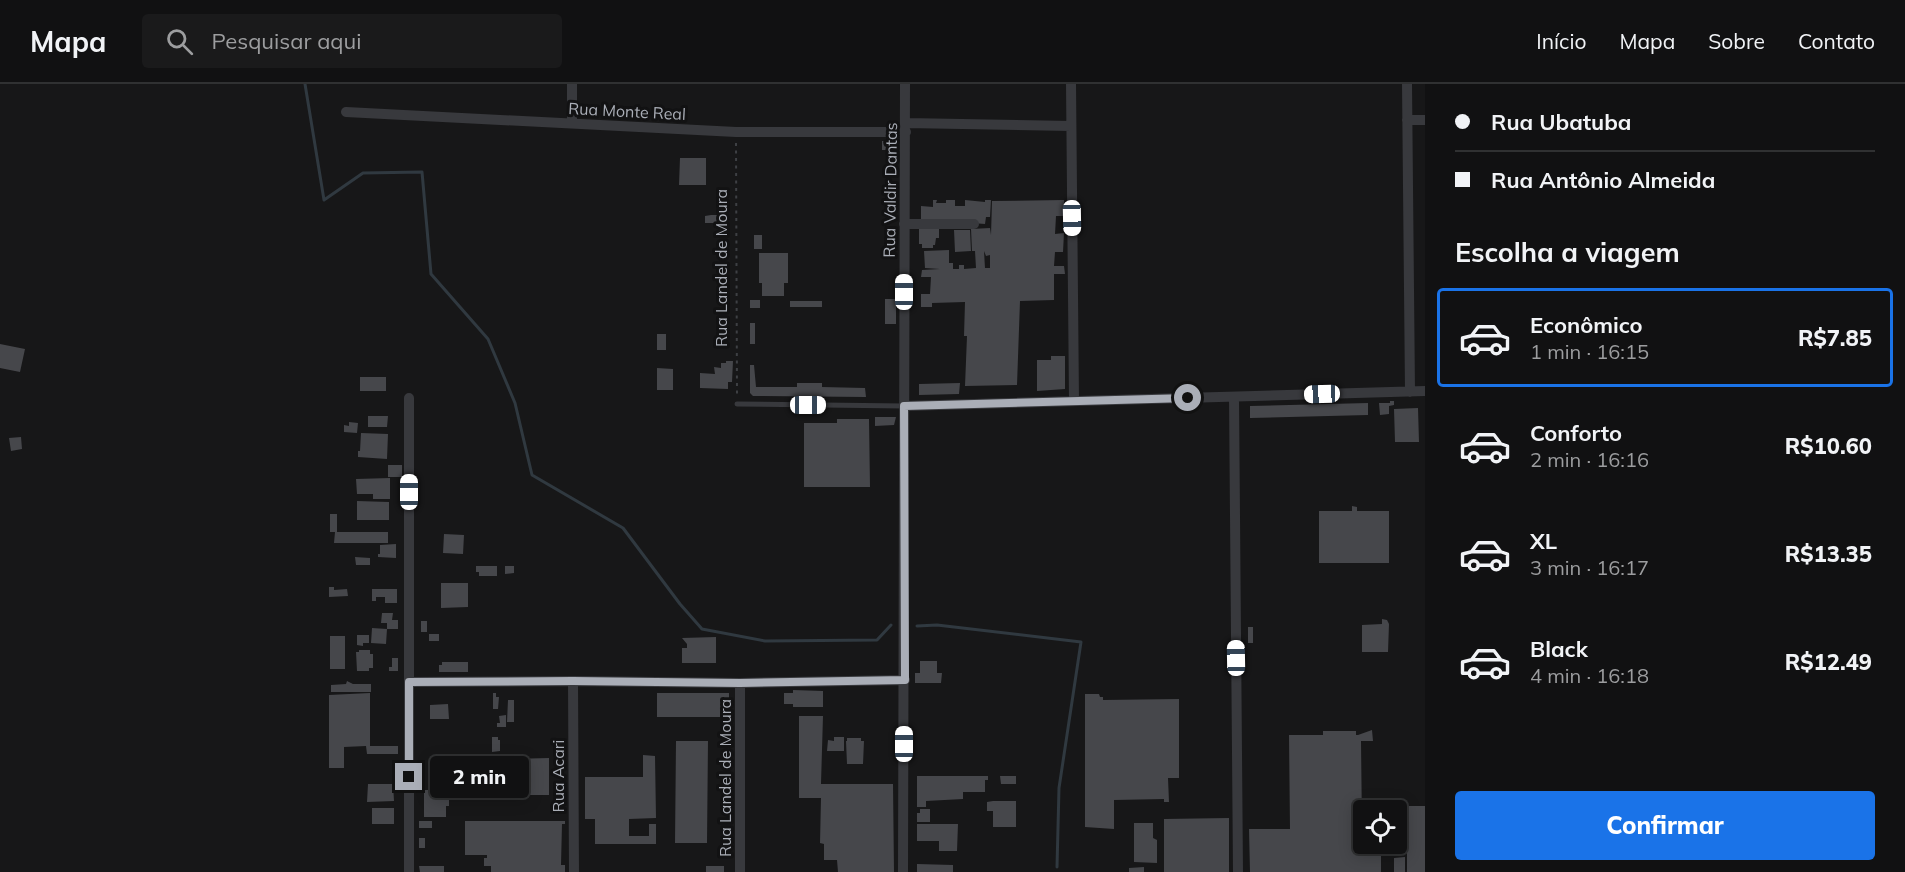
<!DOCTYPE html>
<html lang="pt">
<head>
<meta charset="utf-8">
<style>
  :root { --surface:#111112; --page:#1a1a1b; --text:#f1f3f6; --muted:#9c9d9f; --line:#303132; --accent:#1a73e8 }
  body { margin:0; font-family:Mulish,sans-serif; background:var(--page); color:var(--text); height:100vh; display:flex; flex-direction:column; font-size:22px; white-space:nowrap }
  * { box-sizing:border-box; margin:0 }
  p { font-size:20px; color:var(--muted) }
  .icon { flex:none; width:33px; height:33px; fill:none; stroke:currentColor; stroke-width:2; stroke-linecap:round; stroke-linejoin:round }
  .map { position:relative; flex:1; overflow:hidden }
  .drawer { display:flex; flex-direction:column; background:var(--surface); width:480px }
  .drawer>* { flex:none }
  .top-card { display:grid; align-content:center; height:132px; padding:0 30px; background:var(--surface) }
  .buttons { position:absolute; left:1353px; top:716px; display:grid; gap:12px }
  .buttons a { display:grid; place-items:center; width:54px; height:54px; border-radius:6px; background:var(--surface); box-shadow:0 3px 15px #0003,0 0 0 2px var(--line); font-size:30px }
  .end { position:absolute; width:27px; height:27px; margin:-14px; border:8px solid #aaaeb7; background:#111; box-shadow:0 0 0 3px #111 }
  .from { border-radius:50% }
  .bubble { position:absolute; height:42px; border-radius:6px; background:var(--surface); box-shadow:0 3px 15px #0003,0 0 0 2px var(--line); font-size:20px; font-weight:800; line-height:42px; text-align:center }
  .car { position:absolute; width:18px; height:36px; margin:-18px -9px; border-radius:8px; box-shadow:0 0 4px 2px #0007; background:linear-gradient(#fff 24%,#345 0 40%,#fff 0 76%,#345 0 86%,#fff 0) }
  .top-card b { display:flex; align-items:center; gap:21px; height:57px; font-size:22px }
  .top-card b+b { border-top:2px solid var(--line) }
  .top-card i { width:15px; height:15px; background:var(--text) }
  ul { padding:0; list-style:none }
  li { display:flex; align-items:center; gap:18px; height:99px; margin:0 12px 9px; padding:0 18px; border:3px solid transparent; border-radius:6px }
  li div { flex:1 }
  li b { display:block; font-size:22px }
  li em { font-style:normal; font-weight:800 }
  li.selected { border-color:var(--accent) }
  li>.icon { width:54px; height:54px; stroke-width:1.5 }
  h2 { padding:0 30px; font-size:27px; line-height:72px }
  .action { display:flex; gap:12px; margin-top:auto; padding:12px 30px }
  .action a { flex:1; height:69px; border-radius:6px; background:var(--accent); color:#fff; font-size:24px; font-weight:800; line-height:69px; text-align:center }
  header { display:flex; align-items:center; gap:36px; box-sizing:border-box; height:84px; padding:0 30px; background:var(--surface); border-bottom:2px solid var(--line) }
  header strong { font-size:28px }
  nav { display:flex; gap:33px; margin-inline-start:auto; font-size:21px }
  .search { width:420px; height:54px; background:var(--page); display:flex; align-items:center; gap:15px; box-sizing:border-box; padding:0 21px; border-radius:6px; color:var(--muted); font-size:22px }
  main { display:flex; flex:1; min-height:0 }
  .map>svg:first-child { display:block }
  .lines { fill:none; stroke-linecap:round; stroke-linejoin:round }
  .stream { stroke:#303940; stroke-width:3 }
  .building { fill:#46474b; fill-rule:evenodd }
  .path { stroke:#3e4044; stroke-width:2; stroke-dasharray:3 4.5; stroke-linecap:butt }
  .service { stroke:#38393d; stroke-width:5 }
  .minor { stroke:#38393d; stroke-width:10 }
  .route { stroke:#aaaeb7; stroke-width:8 }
  .labels { text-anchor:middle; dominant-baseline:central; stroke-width:6; stroke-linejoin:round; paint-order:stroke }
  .street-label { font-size:16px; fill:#aaaeb7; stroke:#121213 }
</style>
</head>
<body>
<header>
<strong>Mapa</strong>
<div class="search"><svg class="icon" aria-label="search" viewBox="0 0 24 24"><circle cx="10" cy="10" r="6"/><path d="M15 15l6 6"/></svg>Pesquisar aqui</div>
<nav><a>Início</a><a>Mapa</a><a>Sobre</a><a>Contato</a></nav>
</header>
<main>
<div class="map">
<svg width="1425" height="788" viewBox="0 0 1425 788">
  <rect width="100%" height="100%" fill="#171718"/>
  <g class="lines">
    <path class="stream" d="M305,0L324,116L363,89L422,88L431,190L488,255L515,319L532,391L623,444L680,520L702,545L765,557L877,556L891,541
      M917,542L937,541L1081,558L1059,704L1057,783"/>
  </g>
  <path class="building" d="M882,57H893V66H882Z
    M680,74H706V101H679Z
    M933,116H937L936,119H946V116H955V122H965V116L985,118V116H991L990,133H986L985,140L972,139L960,135H955L954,139L921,135V122L933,123Z
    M1064,116V132H1056L1055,150L1064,149L1063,168H1055L1054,182H1064L1065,190H1054V216L1020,217L1017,301L965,302L967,252H964L965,218L932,219V223H921V210H930L931,193H921L922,186L940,185L925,184L924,167L949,166V179H953V185H959V181H964V185L976,184L975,167H972L971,145L990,144L991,151L992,117ZM984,167L986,172L990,171V184H985Z
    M711,131H719V139H705V132Z
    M919,144H939V154H936L935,161H933V164H922V160H919Z
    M954,146H970L971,167L955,168Z
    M754,151H762V165H754Z
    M759,169H788V199H784V212H762V199H759Z
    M885,215H896V240H885Z
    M750,216H760V224H750Z
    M790,217H822V223H790Z
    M750,239H755V260H750Z
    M657,250H666V266H657Z
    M0,260L25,265L20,288L0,284Z
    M1051,272H1065V305L1037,307V276H1051Z
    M726,277H733L732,298H728V305L700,304V289L715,290L714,283L721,284V279H726Z
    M750,281H754L756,303H797V299H822V303L865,304L866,313L753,312L750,309Z
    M657,284L673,285V306H657Z
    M360,293H386V307H360Z
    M960,299L959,310L919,311V300Z
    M1390,317H1394V321L1389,322V330L1380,331L1379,319H1390Z
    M1368,319V331L1250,334V322Z
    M1418,324L1419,358H1395L1394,325Z
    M368,332H388L387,343H368Z
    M875,333H896L894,341L875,342Z
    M837,335H869L870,403H804V339H837Z
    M349,338L358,339L357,349L344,348V341L349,342Z
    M361,349L388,350L387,375L358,373V367H360Z
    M21,353L22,365L11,367L9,354Z
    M388,381H402V393H388Z
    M390,394V415H373V410H357L356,395Z
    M357,417L389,418V436H357Z
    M1352,422L1357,423V427H1389V479H1319V427H1352Z
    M330,430H337V448H388V459H334L335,448H330Z
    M444,450L464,451L463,470L443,469Z
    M396,460V474L378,473V470H380V461Z
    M355,473L370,474V481H356Z
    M476,482H497V492H479V488H476Z
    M505,482H514V489L505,490Z
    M441,499H468V523L441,524Z
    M329,503H334V506L347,505L348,512L329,513Z
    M372,505H397V519H385V513H376V517H372Z
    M382,529H393L392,536H398V545H387V539H381Z
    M1382,535L1387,536L1389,540L1388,568H1362V541L1382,540Z
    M421,537H427V548H421Z
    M1248,543H1253V559H1248Z
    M372,544L387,545L386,560L371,559Z
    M429,550H439V557H429Z
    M357,551H369V559H363V562L357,561Z
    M330,552H345V585H330Z
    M716,553V579H682V564H687V560L682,554Z
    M359,566H370V570H373V584H369V587H357L356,568H359Z
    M392,574H398V587H389V583H392Z
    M920,577H937V589H942L941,599H915V589H920Z
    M442,578H468V588H439V581H442Z
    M347,597L353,600H371V608H331V601L346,600Z
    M793,606L823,607V623H793V620H784V609H793Z
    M370,609V662H398V670H367L366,662L344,663V684H329V611Z
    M493,609H496V613H499L498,625H493Z
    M657,609H729V633H657Z
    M1085,610H1099L1100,613H1103V616L1179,615V694H1168L1169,718H1164V715L1114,716V745L1085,743Z
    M508,616H514V638H507Z
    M448,620L449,635H430V621Z
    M506,631V643H497V639H500L499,632Z
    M799,632H823L821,700H893L894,788H838L837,776H824V760L820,759L821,714H799Z
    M1372,646L1373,657H1361L1362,743H1364V759H1381V788H1250L1249,745H1290L1289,651H1323V647H1356V651H1358Z
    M492,653H498V656H500V667L492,668Z
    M834,653H844V667H827L828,656L834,657Z
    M847,654H861V657H864L863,680H847L846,657H847Z
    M676,657H708L707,759H675Z
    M491,670H495L496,673H498V682H491Z
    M643,671L655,672L656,734L629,735V752H649V740H656V760H595V735H585V693H643Z
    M549,674V711H502V698H508V688H511V675Z
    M470,676H480L481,702L469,701V697H471Z
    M917,692H988V696H985V708H963V715L926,717V723H917Z
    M1000,692H1016V700H1001Z
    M368,700H393L394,717L367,718Z
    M424,706H449V722H446V733H424Z
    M993,717H1016V743H993V727H987V718Z
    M1407,722H1425V788H1407Z
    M372,724H394V740H372Z
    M920,725H930V738H917V729H920Z
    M1229,734V788H1164V735Z
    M419,737H432V744H419Z
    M465,737H565V740H562L561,781H565V788H491V782H484V774H487V771H465Z
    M1134,739H1153V754L1157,756V779L1134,778Z
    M917,740H958L957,767H939V757H917Z
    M419,754H425V764H419Z
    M1405,773V788H1394V774Z
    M917,780L953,781V788H917Z
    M419,782H444V788H420Z
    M706,782H724V788H706Z
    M1144,783V788H1129V784Z"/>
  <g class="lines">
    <path class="path" d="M736,59L737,311"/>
    <path class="service" d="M737,320L904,322"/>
    <path class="minor" d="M1071,0L1074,317
      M1407,0L1410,308
      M346,28L736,48H906
      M1407,36H1425
      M572,39V0
      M906,39L1071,42
      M904,140H974
      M1234,313L1238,788
      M904,322L1425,307
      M573,597L574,788
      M409,598L573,597L740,599L905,596
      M409,788V314
      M740,788V599
      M903,788L905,0"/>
  </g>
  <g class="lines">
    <path class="route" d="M409,693V598L573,597L740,599L905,596L904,322L1188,314"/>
  </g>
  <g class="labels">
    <g class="street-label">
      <text transform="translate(627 27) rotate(3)">Rua Monte Real</text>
      <text transform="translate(890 106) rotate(-89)">Rua Valdir Dantas</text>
      <text transform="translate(721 184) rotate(-90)">Rua Landel de Moura</text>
      <text transform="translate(558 692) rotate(-90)">Rua Acari</text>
      <text transform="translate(725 694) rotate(-90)">Rua Landel de Moura</text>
    </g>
  </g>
</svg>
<div class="buttons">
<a><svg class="icon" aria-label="locate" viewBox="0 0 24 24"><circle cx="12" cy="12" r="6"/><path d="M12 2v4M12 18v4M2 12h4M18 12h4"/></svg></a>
</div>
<i class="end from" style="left:1188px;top:314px"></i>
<i class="end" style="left:409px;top:693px"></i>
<div class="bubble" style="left:430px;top:672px;width:99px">2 min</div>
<i class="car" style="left:1072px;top:134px;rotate:179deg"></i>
<i class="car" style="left:904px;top:208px;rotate:0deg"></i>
<i class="car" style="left:1322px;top:310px;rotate:268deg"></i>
<i class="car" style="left:808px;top:321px;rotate:90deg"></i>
<i class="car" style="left:409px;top:408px;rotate:0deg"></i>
<i class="car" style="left:1236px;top:574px;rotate:359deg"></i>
<i class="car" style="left:904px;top:660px;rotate:0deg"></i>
</div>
<section class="drawer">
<div class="top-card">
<b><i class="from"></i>Rua Ubatuba</b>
<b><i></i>Rua Antônio Almeida</b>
</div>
<h2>Escolha a viagem</h2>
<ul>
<li class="selected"><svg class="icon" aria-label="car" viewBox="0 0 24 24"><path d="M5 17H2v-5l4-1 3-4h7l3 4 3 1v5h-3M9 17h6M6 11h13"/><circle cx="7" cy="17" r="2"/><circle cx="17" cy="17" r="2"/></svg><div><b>Econômico</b><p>1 min · 16:15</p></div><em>R$7.85</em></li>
<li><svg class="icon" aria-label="car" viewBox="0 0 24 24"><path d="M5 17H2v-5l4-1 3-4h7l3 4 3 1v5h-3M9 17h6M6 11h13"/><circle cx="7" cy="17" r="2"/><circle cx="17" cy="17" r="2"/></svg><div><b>Conforto</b><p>2 min · 16:16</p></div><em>R$10.60</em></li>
<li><svg class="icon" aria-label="car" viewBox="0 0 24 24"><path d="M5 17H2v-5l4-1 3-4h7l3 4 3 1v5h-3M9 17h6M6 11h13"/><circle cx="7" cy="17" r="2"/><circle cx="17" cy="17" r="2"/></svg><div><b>XL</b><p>3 min · 16:17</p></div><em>R$13.35</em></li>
<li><svg class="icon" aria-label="car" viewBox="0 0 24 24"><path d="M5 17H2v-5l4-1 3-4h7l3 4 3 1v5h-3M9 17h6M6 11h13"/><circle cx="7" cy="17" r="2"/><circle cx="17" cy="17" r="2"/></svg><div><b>Black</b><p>4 min · 16:18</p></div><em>R$12.49</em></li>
</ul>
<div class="action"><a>Confirmar</a></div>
</section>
</main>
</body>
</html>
